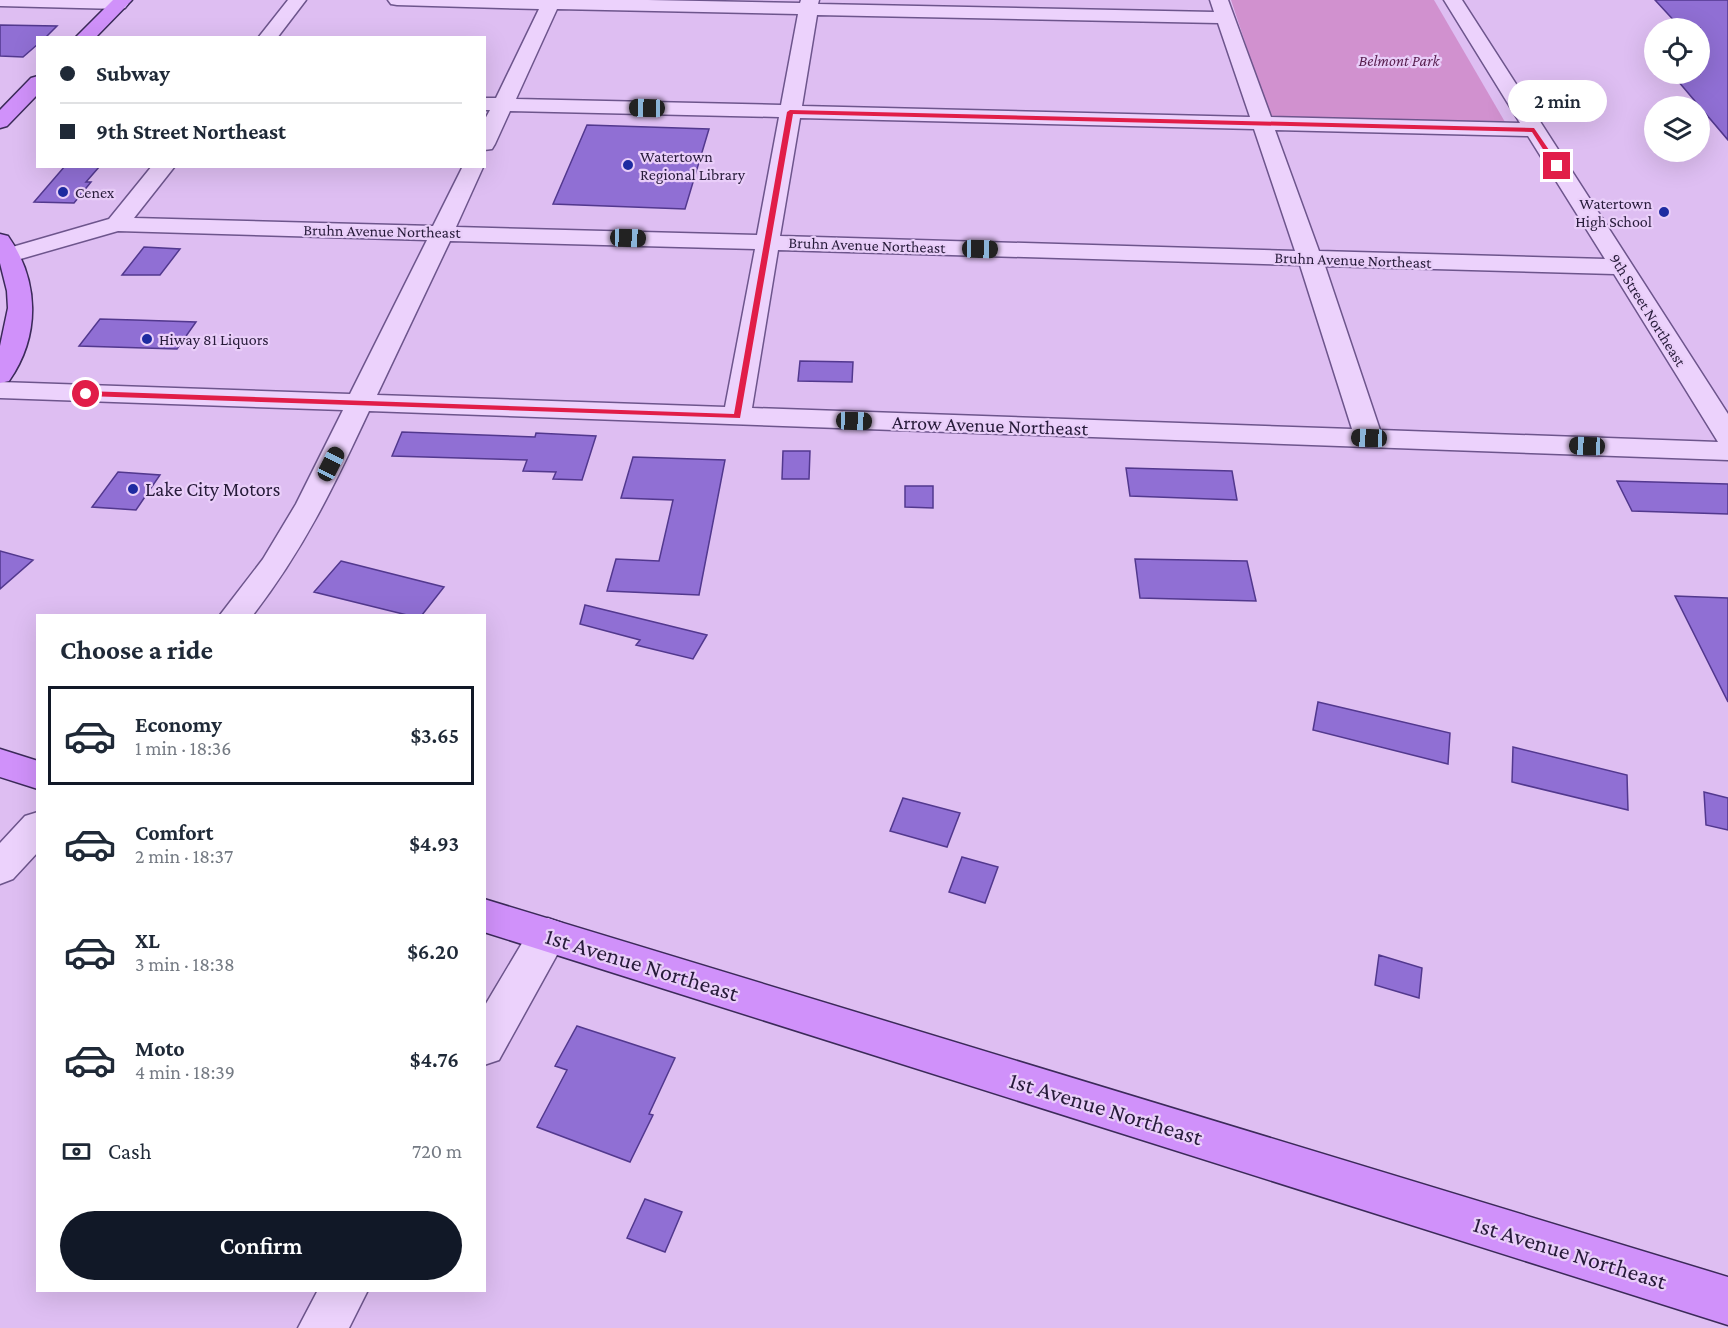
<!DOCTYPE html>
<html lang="en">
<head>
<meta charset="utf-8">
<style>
  :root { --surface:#fff; --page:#f2f2f3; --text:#1f2937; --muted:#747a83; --line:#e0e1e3; --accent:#111827 }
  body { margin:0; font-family:"Crimson Pro",serif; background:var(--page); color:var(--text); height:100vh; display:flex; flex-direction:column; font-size:22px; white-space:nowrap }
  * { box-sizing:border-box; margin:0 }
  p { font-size:20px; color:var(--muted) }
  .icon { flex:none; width:33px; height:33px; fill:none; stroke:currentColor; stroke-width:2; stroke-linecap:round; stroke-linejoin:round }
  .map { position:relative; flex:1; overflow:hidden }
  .drawer { position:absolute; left:36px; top:614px; width:450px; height:678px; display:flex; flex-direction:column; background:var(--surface); border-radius:0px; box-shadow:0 6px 24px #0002 }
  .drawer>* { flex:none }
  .guide { position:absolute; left:36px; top:36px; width:450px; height:132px; border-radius:0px; box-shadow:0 6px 24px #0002; display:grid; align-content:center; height:132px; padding:0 24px; background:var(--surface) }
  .controls { position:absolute; left:1644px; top:18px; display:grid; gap:12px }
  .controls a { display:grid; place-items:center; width:66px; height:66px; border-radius:50%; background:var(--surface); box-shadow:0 6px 24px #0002; font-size:30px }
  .end { position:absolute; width:27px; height:27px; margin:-14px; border:8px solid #e11d48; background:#fff; box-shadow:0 0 0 3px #fff }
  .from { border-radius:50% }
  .bubble { position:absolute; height:42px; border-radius:21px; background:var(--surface); box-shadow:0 6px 24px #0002; font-size:20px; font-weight:600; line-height:42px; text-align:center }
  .car { position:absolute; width:18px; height:36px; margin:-18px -9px; border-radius:8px; box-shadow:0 0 4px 2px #0007; background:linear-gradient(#222 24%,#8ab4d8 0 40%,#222 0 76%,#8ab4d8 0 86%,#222 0) }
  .guide b { display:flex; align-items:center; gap:21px; height:57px; font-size:22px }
  .guide b+b { border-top:2px solid var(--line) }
  .guide i { width:15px; height:15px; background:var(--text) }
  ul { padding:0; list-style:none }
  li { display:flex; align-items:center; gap:18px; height:99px; margin:0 12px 9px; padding:0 12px; border:3px solid transparent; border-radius:0px }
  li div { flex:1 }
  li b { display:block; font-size:22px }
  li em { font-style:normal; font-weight:600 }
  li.selected { border-color:var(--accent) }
  li>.icon { width:54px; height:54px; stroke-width:1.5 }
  h2 { padding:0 24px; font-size:27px; line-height:72px }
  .pay { display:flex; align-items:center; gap:15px; height:66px; padding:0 24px; font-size:22px }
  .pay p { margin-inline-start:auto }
  .cta { display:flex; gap:12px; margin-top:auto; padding:12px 24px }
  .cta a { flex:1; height:69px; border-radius:36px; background:var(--accent); color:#fff; font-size:24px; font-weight:600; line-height:69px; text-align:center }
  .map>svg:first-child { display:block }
  .green { fill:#d191cf }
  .building { fill:#906fd4; stroke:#52388e; stroke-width:1.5 }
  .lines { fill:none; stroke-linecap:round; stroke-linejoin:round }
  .minor-casing { stroke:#6d558c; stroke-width:3 }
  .major-casing { stroke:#3b2a59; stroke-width:3 }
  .minor { fill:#ecd2fc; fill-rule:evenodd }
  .major { fill:#d091fa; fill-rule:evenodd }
  .route { fill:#e11d48 }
  .poi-dot { fill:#1e2ba1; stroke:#e9cef9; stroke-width:2 }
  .labels { text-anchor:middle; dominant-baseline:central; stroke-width:4.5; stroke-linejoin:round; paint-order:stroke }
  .far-park-label { font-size:16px; font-style:italic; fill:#591f4f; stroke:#e9cef9 }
  .far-poi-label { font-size:16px; fill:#271b3a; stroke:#e9cef9; text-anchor:start }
  .far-street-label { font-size:16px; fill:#271b3a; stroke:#e9cef9 }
  .street-label { font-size:20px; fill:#271b3a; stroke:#e9cef9 }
  .poi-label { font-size:20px; fill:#271b3a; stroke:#e9cef9; text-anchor:start }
  .near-street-label { font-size:24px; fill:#271b3a; stroke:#e9cef9 }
</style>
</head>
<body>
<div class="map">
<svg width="1728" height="1328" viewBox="0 0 1728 1328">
  <rect width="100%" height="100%" fill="#debef2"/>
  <path class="green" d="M1231,0H1434L1505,122L1270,117Z"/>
  <path class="building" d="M1655,0H1728V140L1672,74H1700V28L1679,26Z
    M0,25L57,26L45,38H38V44L23,57L0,56Z
    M587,125L709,129L685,209L553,204Z
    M65,166H100L86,182H91L74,203L34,202Z
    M144,247L180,249L160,275H122Z
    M100,319L135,320L196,322L177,349L79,346Z
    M800,361L853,362L852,382L798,381Z
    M402,432L535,437L536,433L596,436L582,480L553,479L556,472L523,471L527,460L392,456Z
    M783,451H810L809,479H782Z
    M633,457L725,460L699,595L607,591L616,559L659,561L673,500L621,498Z
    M1126,468L1232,471L1237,500L1130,496Z
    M118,472L160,475L136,510L92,507Z
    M1617,481L1728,484V514L1632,511Z
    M905,486H933V508L905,507Z
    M0,551L33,560L0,589Z
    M1135,559L1247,561L1256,601L1140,598Z
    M341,561L444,587L422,615H407L314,592Z
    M1675,596L1728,598V702Z
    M585,605L707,635L693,659L636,645L640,640L580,624Z
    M1318,702L1450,733L1448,764L1313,730Z
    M1513,747L1627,775L1628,810L1512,782Z
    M1704,792L1728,798V830L1706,825Z
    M903,798L960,813L947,847L890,831Z
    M962,857L998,867L985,903L949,892Z
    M1379,955L1422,968L1419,998L1375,985Z
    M577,1026L675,1058L649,1114L653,1115L630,1162L537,1127L567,1070L555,1066Z
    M645,1199L682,1212L665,1252L627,1238Z"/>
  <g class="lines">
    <defs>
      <path id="minor" d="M0,0H125L128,4L125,8L119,9L0,6Z
        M288,0H306L277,38H258Z
        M388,0H648L800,3L801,0H819L818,4L1214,12L1210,0H1228L1271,117L1520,123L1444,0H1462L1728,414V460L369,411C334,486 304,549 253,615H220L263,559L296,504L343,410L0,398V382L350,394L427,240L118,231L10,262L2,260V250L109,219L152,166H175L134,218L433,226L463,166L484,165L456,227L757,235L779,117L510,111L495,144L492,149L484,150V121L490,110H484V98H496L539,9L397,5L391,4ZM557,9L798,14L781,105L516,99ZM817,15L1218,23L1250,117L802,106ZM800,118L1254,129L1295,251L780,236ZM1275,130L1528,136L1605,259L1319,251ZM450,241L755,249L725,407L377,395ZM778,250L1300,265L1352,429L752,408ZM1325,266L1614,274L1718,442L1380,430Z
        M38,812V852L13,879L0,884V843L25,816Z
        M548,918L562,923L568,935L499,1060L484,1065V1007L534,923Z
        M318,1290H368L349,1328H298Z"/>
      <path id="major" d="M113,0H132L95,38H75Z
        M38,76V94L7,126L0,128V110L31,78Z
        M0,234L8,236C39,280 41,335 9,381L0,383V346L8,308L7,291L0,263Z
        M0,749L38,761V789L0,777Z
        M484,899L1728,1277V1325L484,932Z"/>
    </defs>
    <use href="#minor" class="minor-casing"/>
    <use href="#major" class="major-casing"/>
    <use href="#minor" class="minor"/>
    <use href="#major" class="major"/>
  </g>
  <path class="route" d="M790,110L1534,128L1560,166L1555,168L1532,132L793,114L740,418L86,396L82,394L86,391L734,414L787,112Z"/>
  <g class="poi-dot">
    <circle cx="628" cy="165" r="6"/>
    <circle cx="63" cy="192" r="6"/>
    <circle cx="1664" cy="212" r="6"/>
    <circle cx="147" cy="339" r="6"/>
    <circle cx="133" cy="489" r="6"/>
  </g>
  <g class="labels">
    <g class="far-park-label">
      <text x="1399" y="60">Belmont Park</text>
    </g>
    <g class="far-poi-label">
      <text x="640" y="156">Watertown<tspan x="640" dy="18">Regional Library</tspan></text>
      <text x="75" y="192">Cenex</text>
      <text x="1652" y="203" text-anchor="end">Watertown<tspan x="1652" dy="18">High School</tspan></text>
      <text x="159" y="339">Hiway 81 Liquors</text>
    </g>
    <g class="far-street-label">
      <text transform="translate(382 231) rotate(1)">Bruhn Avenue Northeast</text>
      <text transform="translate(867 245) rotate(2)">Bruhn Avenue Northeast</text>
      <text transform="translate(1353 260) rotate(2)">Bruhn Avenue Northeast</text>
      <text transform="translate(1648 310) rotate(58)">9th Street Northeast</text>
    </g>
    <g class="street-label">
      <text transform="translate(990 425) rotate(2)">Arrow Avenue Northeast</text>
    </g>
    <g class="poi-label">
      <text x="145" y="489">Lake City Motors</text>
    </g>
    <g class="near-street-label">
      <text transform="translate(642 964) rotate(17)">1st Avenue Northeast</text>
      <text transform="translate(1106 1108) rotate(17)">1st Avenue Northeast</text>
      <text transform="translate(1570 1252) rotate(17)">1st Avenue Northeast</text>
    </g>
  </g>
</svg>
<div class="controls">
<a><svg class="icon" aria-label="locate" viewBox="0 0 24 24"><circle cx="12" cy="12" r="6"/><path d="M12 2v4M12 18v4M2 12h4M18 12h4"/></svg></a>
<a><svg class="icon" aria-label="layers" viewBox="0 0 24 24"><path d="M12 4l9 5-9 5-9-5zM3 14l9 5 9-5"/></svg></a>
</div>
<i class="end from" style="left:86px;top:394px"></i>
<i class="end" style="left:1557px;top:166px"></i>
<div class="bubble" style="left:1508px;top:80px;width:99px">2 min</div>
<i class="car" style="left:647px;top:108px;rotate:271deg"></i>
<i class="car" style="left:628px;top:238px;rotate:92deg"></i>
<i class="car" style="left:980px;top:249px;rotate:91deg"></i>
<i class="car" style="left:854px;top:421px;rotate:92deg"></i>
<i class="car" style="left:1369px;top:438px;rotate:272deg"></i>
<i class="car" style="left:1587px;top:446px;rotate:272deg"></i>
<i class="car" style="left:331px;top:464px;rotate:27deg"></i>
<div class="guide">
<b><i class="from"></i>Subway</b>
<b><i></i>9th Street Northeast</b>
</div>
<section class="drawer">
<h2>Choose a ride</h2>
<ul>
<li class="selected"><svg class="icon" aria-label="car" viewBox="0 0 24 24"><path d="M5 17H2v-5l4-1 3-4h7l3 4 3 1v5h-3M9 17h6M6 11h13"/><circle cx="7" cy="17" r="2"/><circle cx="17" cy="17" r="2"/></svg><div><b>Economy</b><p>1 min · 18:36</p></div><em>$3.65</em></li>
<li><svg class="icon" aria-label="car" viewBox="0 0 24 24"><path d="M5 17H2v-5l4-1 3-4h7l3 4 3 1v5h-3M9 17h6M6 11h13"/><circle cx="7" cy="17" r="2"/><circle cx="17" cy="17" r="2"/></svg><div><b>Comfort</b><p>2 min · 18:37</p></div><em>$4.93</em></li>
<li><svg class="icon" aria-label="car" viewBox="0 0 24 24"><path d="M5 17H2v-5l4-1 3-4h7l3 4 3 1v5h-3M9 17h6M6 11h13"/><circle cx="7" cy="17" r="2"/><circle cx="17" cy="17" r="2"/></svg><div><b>XL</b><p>3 min · 18:38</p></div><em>$6.20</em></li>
<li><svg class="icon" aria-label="car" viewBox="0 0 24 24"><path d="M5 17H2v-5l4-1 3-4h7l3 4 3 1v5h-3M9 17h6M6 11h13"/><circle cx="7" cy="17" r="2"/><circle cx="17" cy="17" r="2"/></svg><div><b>Moto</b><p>4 min · 18:39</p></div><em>$4.76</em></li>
</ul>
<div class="pay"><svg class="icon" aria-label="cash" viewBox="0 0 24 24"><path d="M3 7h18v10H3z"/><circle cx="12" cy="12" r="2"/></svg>Cash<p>720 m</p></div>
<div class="cta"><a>Confirm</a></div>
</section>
</div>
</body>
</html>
